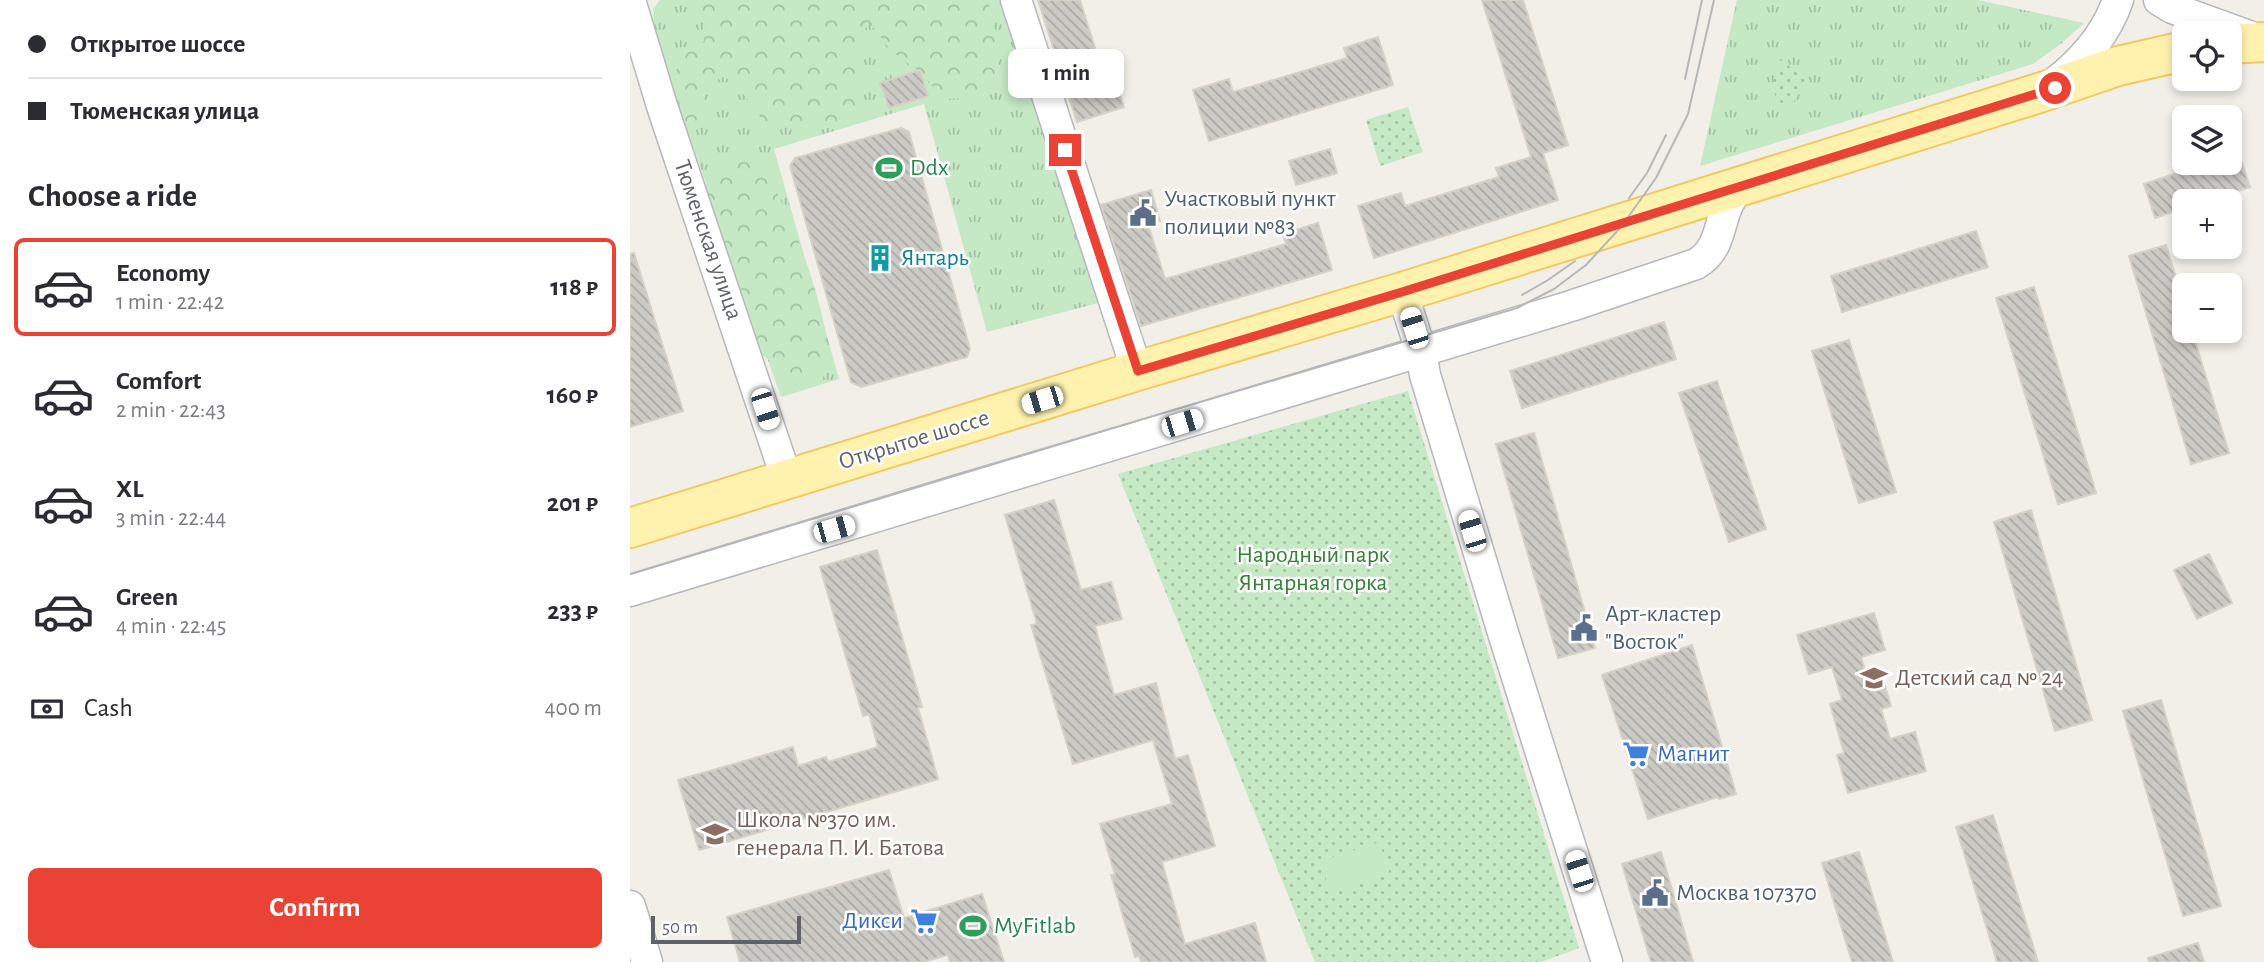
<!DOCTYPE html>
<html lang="en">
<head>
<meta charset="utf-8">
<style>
  :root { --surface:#fff; --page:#f2f2f3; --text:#2b2b33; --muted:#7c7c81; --line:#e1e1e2; --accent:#ea4335 }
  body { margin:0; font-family:"Alegreya Sans",sans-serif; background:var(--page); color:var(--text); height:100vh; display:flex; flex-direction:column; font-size:26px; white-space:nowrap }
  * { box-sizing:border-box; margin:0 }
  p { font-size:23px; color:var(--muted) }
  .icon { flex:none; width:38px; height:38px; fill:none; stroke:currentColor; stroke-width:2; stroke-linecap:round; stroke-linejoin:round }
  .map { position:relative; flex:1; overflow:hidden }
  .sheet { display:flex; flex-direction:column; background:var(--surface); width:630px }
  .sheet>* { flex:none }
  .top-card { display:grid; align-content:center; height:154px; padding:0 28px; background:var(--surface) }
  .buttons { position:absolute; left:1542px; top:21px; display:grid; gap:14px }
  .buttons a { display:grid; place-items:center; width:70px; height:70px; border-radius:10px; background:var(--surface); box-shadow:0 4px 10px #0003; font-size:35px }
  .scale { position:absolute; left:21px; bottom:18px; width:150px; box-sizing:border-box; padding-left:7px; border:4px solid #5f6368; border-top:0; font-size:19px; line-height:24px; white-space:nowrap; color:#5f6368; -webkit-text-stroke:5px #fff; paint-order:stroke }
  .end { position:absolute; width:32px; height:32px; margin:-16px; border:9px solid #ea4335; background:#fff; box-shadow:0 0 0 4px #fff }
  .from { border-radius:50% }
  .bubble { position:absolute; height:49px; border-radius:10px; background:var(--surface); box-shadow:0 4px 10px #0003; font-size:23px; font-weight:700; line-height:49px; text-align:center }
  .car { position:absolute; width:21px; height:42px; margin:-21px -10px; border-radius:9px; box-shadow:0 0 5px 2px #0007; background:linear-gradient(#fff 24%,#345 0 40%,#fff 0 76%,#345 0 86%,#fff 0) }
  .top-card b { display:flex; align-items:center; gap:24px; height:66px; font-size:26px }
  .top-card b+b { border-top:2px solid var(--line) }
  .top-card i { width:18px; height:18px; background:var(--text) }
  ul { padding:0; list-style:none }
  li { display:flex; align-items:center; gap:21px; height:98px; margin:0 14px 10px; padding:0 14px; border:4px solid transparent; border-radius:10px }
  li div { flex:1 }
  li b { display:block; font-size:26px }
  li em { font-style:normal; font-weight:700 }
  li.active { border-color:var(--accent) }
  li>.icon { width:63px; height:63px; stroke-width:1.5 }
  h2 { padding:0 28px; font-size:32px; line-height:84px }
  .pay { display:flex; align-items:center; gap:18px; height:77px; padding:0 28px; font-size:26px }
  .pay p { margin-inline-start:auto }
  .action { display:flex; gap:14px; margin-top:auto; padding:14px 28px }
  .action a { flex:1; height:80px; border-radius:10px; background:var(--accent); color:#fff; font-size:28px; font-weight:700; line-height:80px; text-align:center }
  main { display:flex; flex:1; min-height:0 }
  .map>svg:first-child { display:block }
  .grass { fill:url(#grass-tufts) }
  .forest { fill:url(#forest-crowns) }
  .park { fill:url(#park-dots) }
  .garden { fill:#c5e8c5 }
  .building { fill:url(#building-back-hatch); stroke:#d6d1c6; stroke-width:2 }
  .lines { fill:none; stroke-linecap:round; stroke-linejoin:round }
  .minor-casing { stroke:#b5b8bc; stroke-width:33 }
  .major-casing { stroke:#f2c960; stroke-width:42 }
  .minor { stroke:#fff; stroke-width:30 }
  .major { stroke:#fff2af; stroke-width:38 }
  .tram { stroke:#b6b7b8; stroke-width:2 }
  .route { stroke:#ea4335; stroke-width:9 }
  .labels { text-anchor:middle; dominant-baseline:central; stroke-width:5; stroke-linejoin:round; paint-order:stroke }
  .leisure-label { font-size:24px; fill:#27864d; stroke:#fff; text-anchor:start }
  .service-label { font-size:24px; fill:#4e5e75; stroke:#fff; text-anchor:start }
  .street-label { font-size:24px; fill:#5f6368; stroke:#fff }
  .culture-label { font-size:24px; fill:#0d838f; stroke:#fff; text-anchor:start }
  .park-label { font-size:24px; fill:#348238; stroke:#fff }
  .education-label { font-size:24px; fill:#785e54; stroke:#fff; text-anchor:start }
  .shop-label { font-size:24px; fill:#366cbe; stroke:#fff; text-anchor:start }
</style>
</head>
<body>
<main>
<section class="sheet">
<div class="top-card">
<b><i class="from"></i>Открытое шоссе</b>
<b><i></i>Тюменская улица</b>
</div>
<h2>Choose a ride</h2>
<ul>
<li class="active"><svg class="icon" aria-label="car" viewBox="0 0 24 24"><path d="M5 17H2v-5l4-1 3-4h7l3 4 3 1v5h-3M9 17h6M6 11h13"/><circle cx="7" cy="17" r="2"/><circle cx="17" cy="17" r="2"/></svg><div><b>Economy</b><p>1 min · 22:42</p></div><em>118 ₽</em></li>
<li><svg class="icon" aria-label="car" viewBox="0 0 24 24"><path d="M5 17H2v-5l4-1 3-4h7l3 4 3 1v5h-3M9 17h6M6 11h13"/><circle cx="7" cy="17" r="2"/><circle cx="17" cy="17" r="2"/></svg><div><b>Comfort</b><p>2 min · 22:43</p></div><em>160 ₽</em></li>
<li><svg class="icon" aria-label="car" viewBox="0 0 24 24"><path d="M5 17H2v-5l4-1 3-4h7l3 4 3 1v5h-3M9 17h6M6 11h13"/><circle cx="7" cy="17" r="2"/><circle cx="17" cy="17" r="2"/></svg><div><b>XL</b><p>3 min · 22:44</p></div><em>201 ₽</em></li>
<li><svg class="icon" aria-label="car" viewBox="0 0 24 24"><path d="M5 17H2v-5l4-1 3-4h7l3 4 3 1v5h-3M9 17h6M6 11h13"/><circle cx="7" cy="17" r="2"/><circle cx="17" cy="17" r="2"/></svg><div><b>Green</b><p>4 min · 22:45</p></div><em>233 ₽</em></li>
</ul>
<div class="pay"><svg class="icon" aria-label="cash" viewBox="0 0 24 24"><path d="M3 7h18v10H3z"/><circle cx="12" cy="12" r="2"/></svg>Cash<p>400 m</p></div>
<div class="action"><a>Confirm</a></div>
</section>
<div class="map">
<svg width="1634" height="962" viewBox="0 0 1634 962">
  <defs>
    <pattern id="grass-tufts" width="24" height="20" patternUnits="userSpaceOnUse" patternTransform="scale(1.75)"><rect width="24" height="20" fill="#c5e8c5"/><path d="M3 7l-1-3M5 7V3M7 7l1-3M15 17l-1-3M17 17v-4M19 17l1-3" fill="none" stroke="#a3c0a4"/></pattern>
    <pattern id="forest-crowns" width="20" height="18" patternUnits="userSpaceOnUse" patternTransform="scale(1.75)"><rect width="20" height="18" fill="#c5e8c5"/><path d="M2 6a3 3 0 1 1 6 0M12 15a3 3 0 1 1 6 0" fill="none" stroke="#a3c0a4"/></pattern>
    <pattern id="park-dots" width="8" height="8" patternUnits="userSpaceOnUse" patternTransform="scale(1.75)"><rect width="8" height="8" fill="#c5e8c5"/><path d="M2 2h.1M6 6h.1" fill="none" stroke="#a3c0a4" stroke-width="1.8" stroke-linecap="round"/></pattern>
    <pattern id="building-back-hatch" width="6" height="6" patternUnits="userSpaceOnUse" patternTransform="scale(1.75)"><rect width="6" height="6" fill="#cccac5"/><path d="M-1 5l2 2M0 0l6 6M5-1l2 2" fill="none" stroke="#a9a8a4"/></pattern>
  </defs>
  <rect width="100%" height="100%" fill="#f1efe8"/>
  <path class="grass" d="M30,0H376L472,302L357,332L294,104L144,149L209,379L151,397L25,38L23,9Z
    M1107,0H1348L1454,23L1432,43L1403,64L1070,166Z"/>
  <path class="forest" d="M81,0H358C367,39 381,67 345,98L312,99L293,74L261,51L239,22L223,49L229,110L227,120L219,127L177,129L167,126L146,128L137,124L102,80L92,77C74,86 68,112 64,131L54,129L43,100L41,78L58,52L74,41L75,30L70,10L76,1Z
    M113,152C119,157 126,161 130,166C159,202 194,303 198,349C198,360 196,371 192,381L150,382L145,365L120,345L73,195C79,174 90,157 113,152Z"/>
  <path class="park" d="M1149,58L1175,79L1162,108C1135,99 1143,80 1149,58Z
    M778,107L793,152L750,166L736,120Z
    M778,391L949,948L911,962H685L488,474Z"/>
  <path class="garden" d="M749,842L760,874L701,894L690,861Z"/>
  <path class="building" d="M408,0H450L471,67L480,64L494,107L447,122Z
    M852,0H893L938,145L913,153L928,200L744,258L728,206L771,193L775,206L869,177L866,168L901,157Z
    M748,37L763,85L579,141L563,90L599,79L603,92L717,58L714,48Z
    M290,70L298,96L259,108L250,83Z
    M271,128L279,132L340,349L337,357L231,387L221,382L160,166L165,158Z
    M700,149L707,173L666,185L659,161Z
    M1577,163H1612L1620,187L1576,201H1554V208L1525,218L1514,184Z
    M521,190L530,221L518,224L535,279L656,244L653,234L688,223L702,270L511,326L471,205Z
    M1346,231L1358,267L1212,312L1201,276Z
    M1536,245L1554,304V331H1562L1599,453L1561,464L1499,256Z
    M4,253L53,411L0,427V254Z
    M1404,287L1466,493L1428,504L1366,298Z
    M1034,322L1046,359L892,408L880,371Z
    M1219,340L1266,492L1229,503L1182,351Z
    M1087,381L1136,529L1099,542L1049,393Z
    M904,433L965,648L928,658L866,444Z
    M424,500L451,590L481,582L492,619L465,626L484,695L526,683L545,759L558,755L585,846L532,862L555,944L625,923L636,962H511L509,956L505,957L481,875H485L470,824L542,804L523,740L443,764L401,625L407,624L375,515Z
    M1401,510L1462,720L1425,731L1364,522Z
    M247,550L292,707L288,708L308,779L69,850L48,780L163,747L168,766L196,757L198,762L248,747L239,714L233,716L190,567Z
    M1579,554L1602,603L1567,619L1544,570Z
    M1244,613L1255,650L1231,657L1241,690L1255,686L1261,706L1251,709L1260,739L1285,732L1296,771L1218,793L1207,755L1214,753L1200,704L1212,700L1202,667L1179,674L1167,635Z
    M1062,645L1106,794L1089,799L1088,797L1018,819L972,675Z
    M1531,700L1591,906L1553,916L1493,711Z
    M1363,815L1408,962H1367L1326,827Z
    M1031,852L1048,910L1063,962H1021L992,864Z
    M1229,852L1252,926L1263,962H1222L1192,863Z
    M259,870L274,918L352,894L374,962H320L318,955L293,962H110L97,917Z
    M1568,943L1574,962H1519L1518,958Z"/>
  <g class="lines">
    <defs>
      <path id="minor" d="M0,0L32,106L157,480
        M386,0L507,371
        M1529,0L1542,8L1630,40
        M1423,84C1452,62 1476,35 1488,0
        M772,292L791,351L795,375L874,636L977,962
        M0,591L941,306L1066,264C1098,245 1084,211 1112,185
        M0,906L17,962"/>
      <path id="major" d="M1600,44L1634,42
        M0,528L507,371L772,292L1412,92L1488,66L1554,51"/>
    </defs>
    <use href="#minor" class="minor-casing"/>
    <use href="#major" class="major-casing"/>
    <use href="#minor" class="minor"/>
    <use href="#major" class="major"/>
    <path class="tram" d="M1055,79L1072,0
      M999,198L1017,173L1036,135
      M892,295L918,280L945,261
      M0,574L328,474L887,308L924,289L956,265L991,227L1026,178L1058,114L1084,0"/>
  </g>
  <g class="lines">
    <path class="route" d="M435,150L508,371L772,292L1425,88"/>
  </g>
  <defs>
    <symbol id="stadium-bare" viewBox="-9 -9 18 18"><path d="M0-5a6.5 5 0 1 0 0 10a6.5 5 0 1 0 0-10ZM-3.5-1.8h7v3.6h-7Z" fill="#2e9e5b" stroke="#fff" stroke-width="2.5" paint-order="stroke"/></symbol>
    <symbol id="civic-bare" viewBox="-9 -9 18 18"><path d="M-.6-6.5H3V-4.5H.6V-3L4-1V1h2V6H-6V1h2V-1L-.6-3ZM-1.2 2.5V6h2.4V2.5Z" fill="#5c6f8a" stroke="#fff" stroke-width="2.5" paint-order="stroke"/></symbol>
    <symbol id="building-bare" viewBox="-9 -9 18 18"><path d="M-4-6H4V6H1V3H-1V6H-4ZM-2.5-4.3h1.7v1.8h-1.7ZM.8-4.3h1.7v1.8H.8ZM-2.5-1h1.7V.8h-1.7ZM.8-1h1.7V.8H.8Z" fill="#0f9aa8" stroke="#fff" stroke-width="2.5" paint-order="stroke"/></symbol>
    <symbol id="school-bare" viewBox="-9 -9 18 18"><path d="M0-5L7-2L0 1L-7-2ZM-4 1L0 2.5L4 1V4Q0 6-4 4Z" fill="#8d6e63" stroke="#fff" stroke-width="2.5" paint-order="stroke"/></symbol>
    <symbol id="supermarket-bare" viewBox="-9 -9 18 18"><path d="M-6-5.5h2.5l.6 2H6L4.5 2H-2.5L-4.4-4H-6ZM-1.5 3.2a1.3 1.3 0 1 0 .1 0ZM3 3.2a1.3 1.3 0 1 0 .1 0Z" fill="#3f7fe0" stroke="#fff" stroke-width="2.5" paint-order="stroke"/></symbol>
  </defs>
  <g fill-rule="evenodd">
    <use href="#stadium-bare" x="240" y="149" width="38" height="38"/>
    <use href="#civic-bare" x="494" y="194" width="38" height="38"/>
    <use href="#building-bare" x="231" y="239" width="38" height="38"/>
    <use href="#civic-bare" x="935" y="609" width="38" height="38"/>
    <use href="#school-bare" x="1225" y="659" width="38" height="38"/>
    <use href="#supermarket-bare" x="987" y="735" width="38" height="38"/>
    <use href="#school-bare" x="66" y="815" width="38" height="38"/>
    <use href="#civic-bare" x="1006" y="874" width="38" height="38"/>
    <use href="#supermarket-bare" x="275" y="902" width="38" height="38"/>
    <use href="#stadium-bare" x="324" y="907" width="38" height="38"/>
  </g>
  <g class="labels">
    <g class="leisure-label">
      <text x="280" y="168">Ddx</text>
      <text x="364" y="926">MyFitlab</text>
    </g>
    <g class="service-label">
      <text x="534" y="199">Участковый пункт<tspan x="534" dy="28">полиции №83</tspan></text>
      <text x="975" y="614">Арт-кластер<tspan x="975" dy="28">"Восток"</tspan></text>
      <text x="1046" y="893">Москва 107370</text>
    </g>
    <g class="street-label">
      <text transform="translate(78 240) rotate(71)">Тюменская улица</text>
      <text transform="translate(284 440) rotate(-17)">Открытое шоссе</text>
    </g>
    <g class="culture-label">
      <text x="271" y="258">Янтарь</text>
    </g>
    <g class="park-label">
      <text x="683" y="555">Народный парк<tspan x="683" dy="28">Янтарная горка</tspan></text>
    </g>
    <g class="education-label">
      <text x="1265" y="678">Детский сад № 24</text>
      <text x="106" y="820">Школа №370 им.<tspan x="106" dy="28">генерала П. И. Батова</tspan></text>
    </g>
    <g class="shop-label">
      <text x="1027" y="754">Магнит</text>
      <text x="273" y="921" text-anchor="end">Дикси</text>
    </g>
  </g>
</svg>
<div class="buttons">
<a><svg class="icon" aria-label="locate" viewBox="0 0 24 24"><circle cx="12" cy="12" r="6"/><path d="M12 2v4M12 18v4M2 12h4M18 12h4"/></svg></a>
<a><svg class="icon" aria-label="layers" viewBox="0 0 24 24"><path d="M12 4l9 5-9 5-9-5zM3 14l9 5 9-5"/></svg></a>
<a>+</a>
<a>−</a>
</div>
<div class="scale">50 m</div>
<i class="end from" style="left:1425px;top:88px"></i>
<i class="end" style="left:435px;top:150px"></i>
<div class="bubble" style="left:378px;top:49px;width:116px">1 min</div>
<i class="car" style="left:784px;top:328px;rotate:342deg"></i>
<i class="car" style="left:412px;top:400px;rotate:253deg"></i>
<i class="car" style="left:135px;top:409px;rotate:162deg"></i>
<i class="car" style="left:552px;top:423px;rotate:73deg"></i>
<i class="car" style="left:204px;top:529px;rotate:74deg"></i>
<i class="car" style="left:842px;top:531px;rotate:343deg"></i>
<i class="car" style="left:949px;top:871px;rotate:342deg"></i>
</div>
</main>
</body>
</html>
